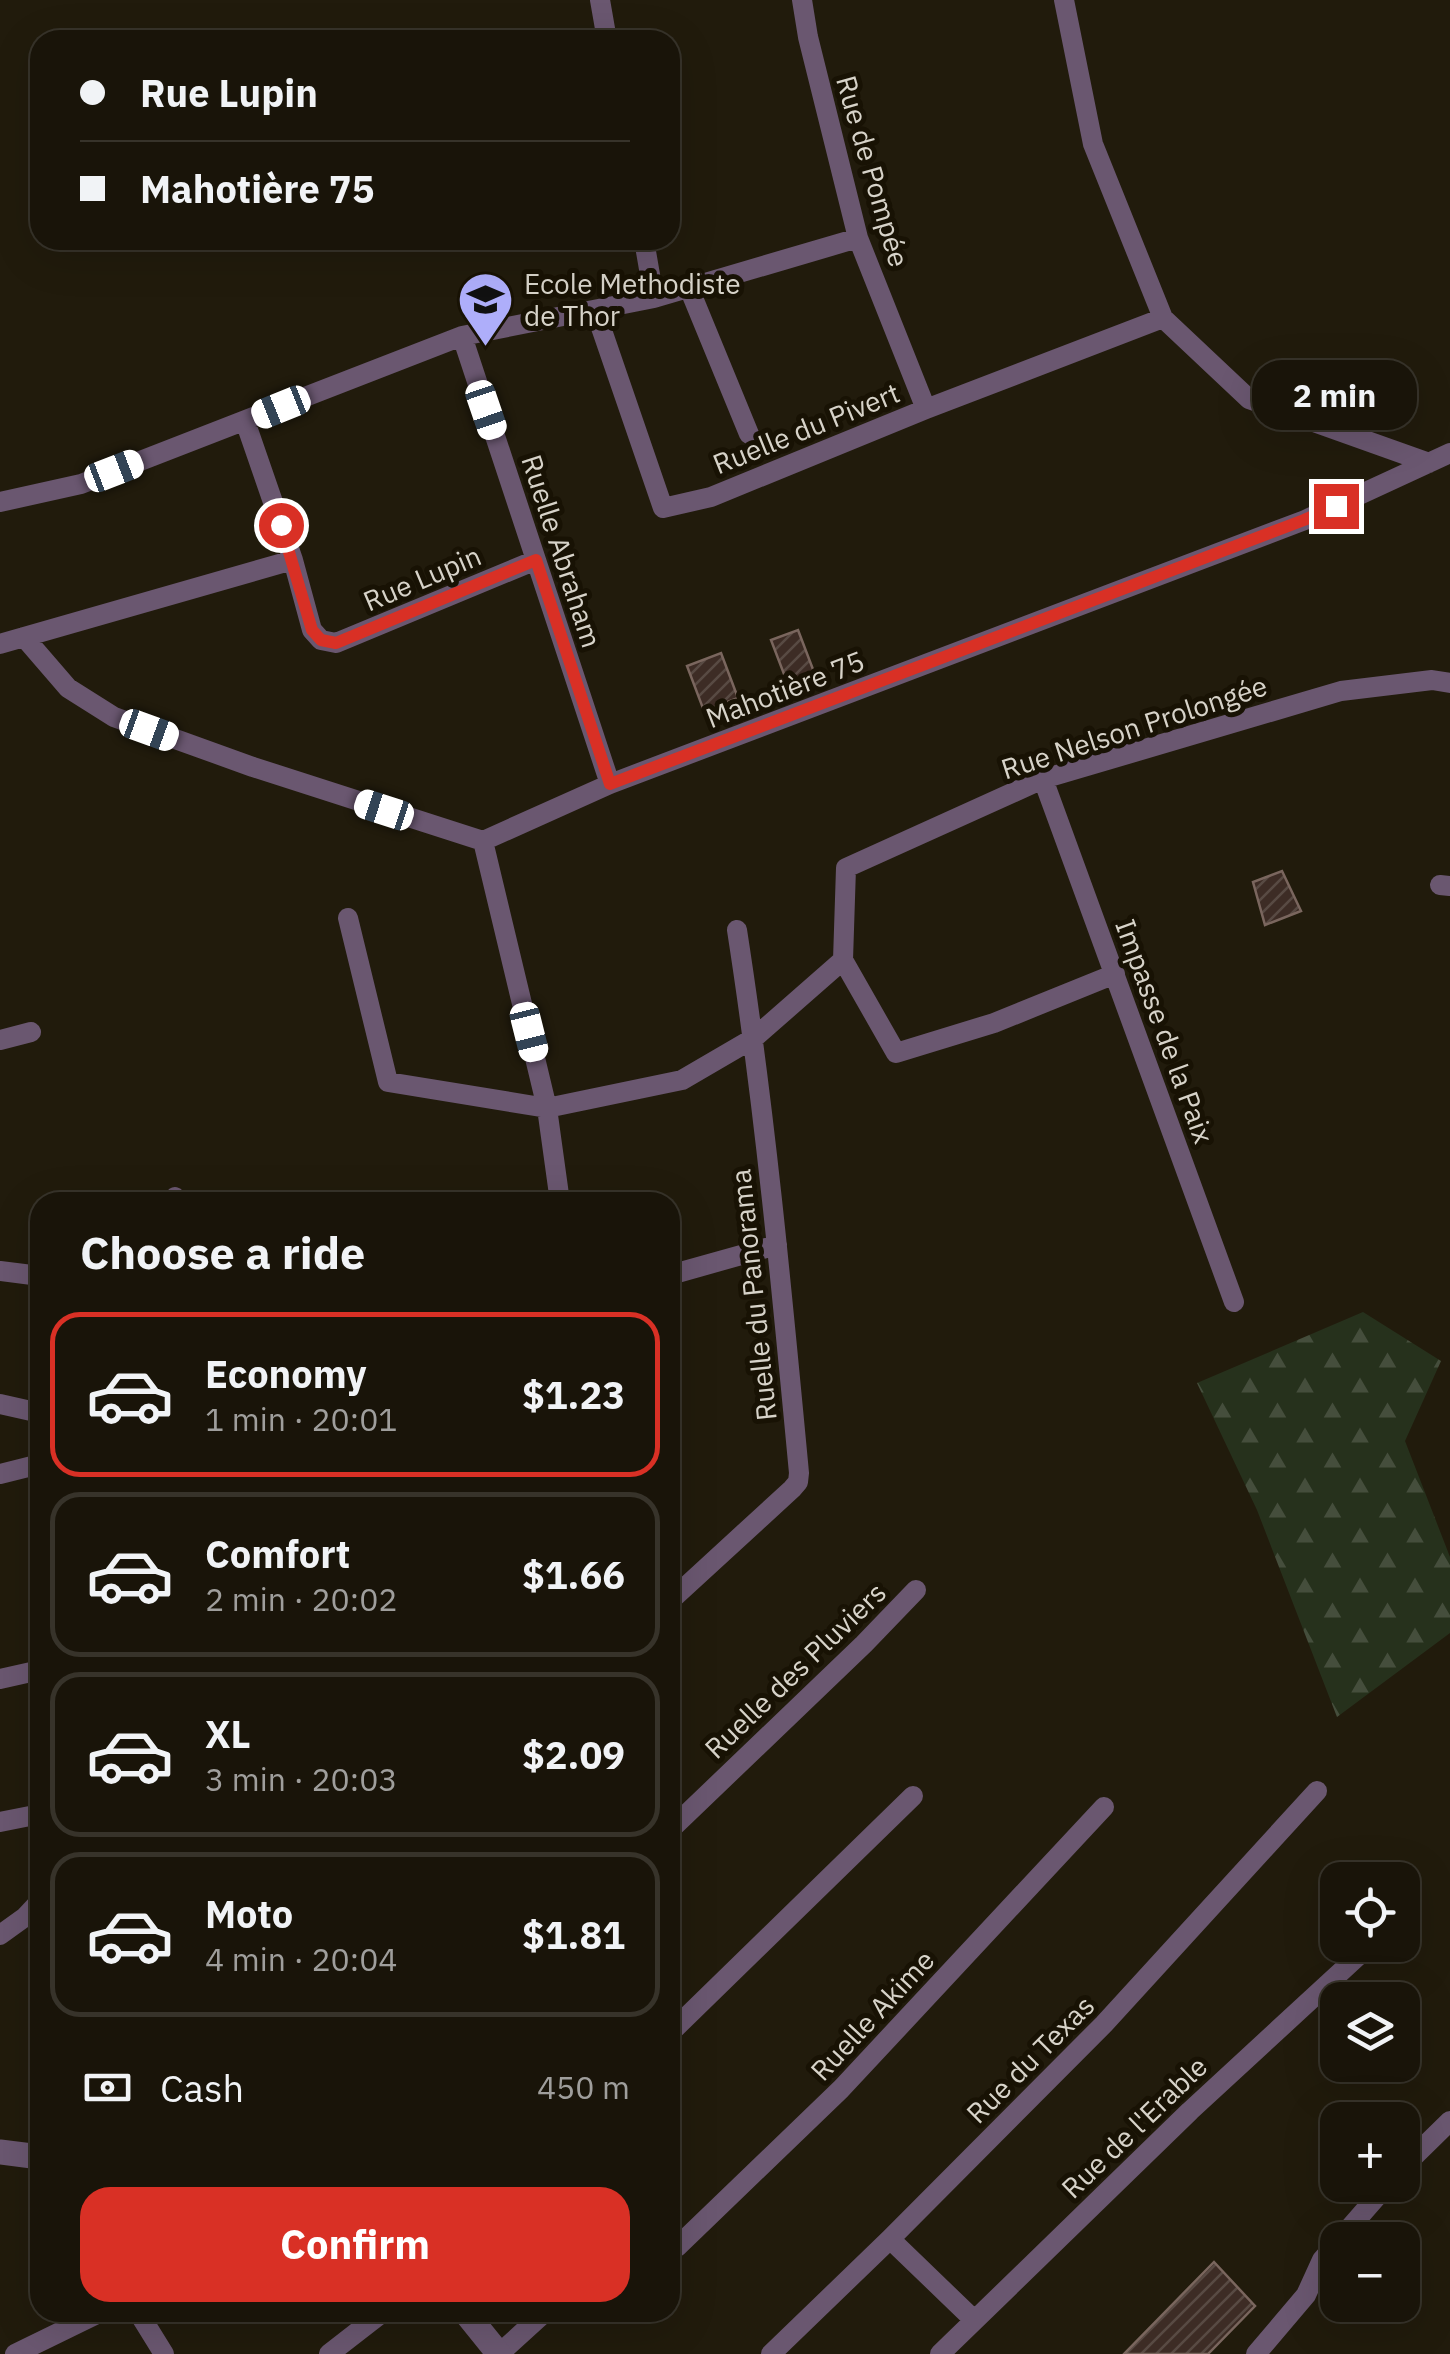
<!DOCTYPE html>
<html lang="en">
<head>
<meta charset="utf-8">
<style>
  :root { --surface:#191409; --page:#221d12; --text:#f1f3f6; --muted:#9f9e9c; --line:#37332a; --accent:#d93025 }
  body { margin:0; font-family:"IBM Plex Sans",sans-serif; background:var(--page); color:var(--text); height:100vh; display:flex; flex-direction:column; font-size:38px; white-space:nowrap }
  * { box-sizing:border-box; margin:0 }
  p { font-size:32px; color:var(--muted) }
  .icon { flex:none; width:55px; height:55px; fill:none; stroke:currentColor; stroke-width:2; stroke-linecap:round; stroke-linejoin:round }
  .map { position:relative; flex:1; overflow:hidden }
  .panel { position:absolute; left:30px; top:1192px; width:650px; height:1130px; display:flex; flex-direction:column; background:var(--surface); border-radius:30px; box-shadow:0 10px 40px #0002,0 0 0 2px var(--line) }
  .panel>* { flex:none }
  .guide { position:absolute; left:30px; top:30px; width:650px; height:220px; border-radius:30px; box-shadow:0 10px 40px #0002,0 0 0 2px var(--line); display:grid; align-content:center; height:220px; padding:0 50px; background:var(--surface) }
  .buttons { position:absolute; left:1320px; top:1862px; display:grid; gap:20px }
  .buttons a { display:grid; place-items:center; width:100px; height:100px; border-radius:20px; background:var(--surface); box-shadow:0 10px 40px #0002,0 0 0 2px var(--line); font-size:50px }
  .end { position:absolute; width:45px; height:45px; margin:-22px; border:12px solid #d93025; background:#fff; box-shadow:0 0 0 5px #fff }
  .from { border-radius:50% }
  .bubble { position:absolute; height:70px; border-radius:30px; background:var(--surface); box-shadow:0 10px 40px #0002,0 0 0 2px var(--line); font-size:32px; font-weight:700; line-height:70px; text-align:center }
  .car { position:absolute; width:30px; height:60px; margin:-30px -15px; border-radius:12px; box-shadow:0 0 8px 2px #0007; background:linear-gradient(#fff 24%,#345 0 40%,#fff 0 76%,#345 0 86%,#fff 0) }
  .guide b { display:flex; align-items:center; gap:35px; height:95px; font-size:38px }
  .guide b+b { border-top:2px solid var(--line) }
  .guide i { width:25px; height:25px; background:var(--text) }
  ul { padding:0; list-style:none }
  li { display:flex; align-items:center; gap:30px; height:165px; margin:0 20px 15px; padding:0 30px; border:5px solid var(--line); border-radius:30px }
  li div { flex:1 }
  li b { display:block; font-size:38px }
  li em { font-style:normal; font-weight:700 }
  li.current { border-color:var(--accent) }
  li>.icon { width:90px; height:90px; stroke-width:1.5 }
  h2 { padding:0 50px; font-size:45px; line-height:120px }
  .pay { display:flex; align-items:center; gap:25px; height:110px; padding:0 50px; font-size:38px }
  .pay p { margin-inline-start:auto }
  .button { display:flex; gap:20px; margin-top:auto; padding:20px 50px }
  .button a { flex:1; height:115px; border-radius:30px; background:var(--accent); color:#fff; font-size:40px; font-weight:700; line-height:115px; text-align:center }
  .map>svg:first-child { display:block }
  .forest { fill:url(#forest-firs) }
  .building { fill:url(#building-hatch); stroke:#7a665e; stroke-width:2.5 }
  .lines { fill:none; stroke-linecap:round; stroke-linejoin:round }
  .minor { stroke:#6a5770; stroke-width:20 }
  .tertiary { stroke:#6a5770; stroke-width:25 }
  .route { stroke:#d93025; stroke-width:12 }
  .labels { text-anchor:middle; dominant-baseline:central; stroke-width:10; stroke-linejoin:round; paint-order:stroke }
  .street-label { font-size:28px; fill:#d7d3c9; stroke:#181204 }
  .poi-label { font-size:28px; fill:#d7d3c9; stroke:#181204; text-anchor:start }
</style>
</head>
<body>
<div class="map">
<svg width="1450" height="2354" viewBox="0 0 1450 2354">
  <defs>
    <pattern id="forest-firs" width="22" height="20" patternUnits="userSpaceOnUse" patternTransform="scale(2.5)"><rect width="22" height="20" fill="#26311c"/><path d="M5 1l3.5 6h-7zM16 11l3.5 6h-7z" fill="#454e3c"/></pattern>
    <pattern id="building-hatch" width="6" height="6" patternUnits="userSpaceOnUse" patternTransform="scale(2.5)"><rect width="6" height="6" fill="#3d2c25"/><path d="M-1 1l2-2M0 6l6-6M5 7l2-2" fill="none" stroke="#584a43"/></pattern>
  </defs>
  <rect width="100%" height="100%" fill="#211b0c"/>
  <path class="forest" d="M1363,1312L1441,1361L1405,1441L1450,1557V1633L1337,1717L1257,1510L1197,1383Z"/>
  <path class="building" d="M798,630L814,672L787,682L771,640Z
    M721,653L738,698L704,711L687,666Z
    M1282,871L1301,911L1265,925L1253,882Z
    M1214,2262L1255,2306L1208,2354H1124Z"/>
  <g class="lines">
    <path class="minor" d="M600,0L607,40
      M802,0L808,37L858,238L926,409
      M1064,0L1093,144L1163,318L1249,399L1429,463
      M644,240L654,298
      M689,288L749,434
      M595,310L663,508L711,497L926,409L1163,318
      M462,336L610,784
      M245,421L293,560L312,630L321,640L336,643L536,560
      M0,502L81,484L462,336L654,298L858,238
      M24,637L68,688L114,717L253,767L483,841
      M0,644L293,560
      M1043,779L1234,1302
      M1440,885L1450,886
      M348,918L388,1082L547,1108L682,1080L754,1038L843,960
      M1115,974L994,1023L896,1053L843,960L846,868L1043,779L1341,691L1432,680L1450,683
      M0,1040L31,1032
      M174,1202L175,1197
      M560,1202L547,1108L483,841L610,784L1305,520L1450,453
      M0,1271L40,1276
      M670,1275L777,1245
      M0,1404L40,1413
      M0,1474L40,1464
      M670,1601L792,1489L798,1482L799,1473C782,1292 765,1110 737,930
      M0,1679L40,1670
      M0,1822L40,1814
      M670,1830L864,1644L916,1590
      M0,1935L25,1917L40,1901
      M670,2033L913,1796
      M1402,2168L1450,2121
      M890,2239L974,2320
      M1339,2240L1387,2185
      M670,2248L677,2247L841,2089L1104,1807
      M138,2312L164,2354
      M15,2354L101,2312
      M329,2354L383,2312
      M499,2354L545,2312
      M771,2354L890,2239L1104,2024L1317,1791
      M940,2354L1190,2111L1370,1945
      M1256,2354L1306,2295L1322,2260L1338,2242"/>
    <path class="tertiary" d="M0,2152L40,2157
      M465,2312L499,2354"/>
  </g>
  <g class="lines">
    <path class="route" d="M281,525L312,630L321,640L336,643L536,560L610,784L1304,520L1336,506"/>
  </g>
  <defs>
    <symbol id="school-pin" viewBox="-11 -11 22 30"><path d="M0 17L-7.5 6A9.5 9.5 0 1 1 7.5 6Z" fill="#aeaefa" stroke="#181204"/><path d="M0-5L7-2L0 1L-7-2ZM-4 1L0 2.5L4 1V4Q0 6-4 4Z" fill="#111"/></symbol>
  </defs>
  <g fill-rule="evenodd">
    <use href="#school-pin" x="454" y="268" width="63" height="86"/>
  </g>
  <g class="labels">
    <g class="street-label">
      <text transform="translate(873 171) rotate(74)">Rue de Pompée</text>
      <text transform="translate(806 428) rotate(-22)">Ruelle du Pivert</text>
      <text transform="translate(562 551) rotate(72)">Ruelle Abraham</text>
      <text transform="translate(422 578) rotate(-23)">Rue Lupin</text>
      <text transform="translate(785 689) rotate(-21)">Mahotière 75</text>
      <text transform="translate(1134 727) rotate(-18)">Rue Nelson Prolongée</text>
      <text transform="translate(1165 1031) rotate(70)">Impasse de la Paix</text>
      <text transform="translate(753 1295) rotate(-96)">Ruelle du Panorama</text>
      <text transform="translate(795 1670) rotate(-44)">Ruelle des Pluviers</text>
      <text transform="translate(872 2015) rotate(-47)">Ruelle Akime</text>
      <text transform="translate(1030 2059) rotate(-45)">Rue du Texas</text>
      <text transform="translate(1134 2127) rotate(-44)">Rue de l'Erable</text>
    </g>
    <g class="poi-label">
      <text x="524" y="283">Ecole Methodiste<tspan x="524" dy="32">de Thor</tspan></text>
    </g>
  </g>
</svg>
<div class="buttons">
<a><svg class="icon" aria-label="locate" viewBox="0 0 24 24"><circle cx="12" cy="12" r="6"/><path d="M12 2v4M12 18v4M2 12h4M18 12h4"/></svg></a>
<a><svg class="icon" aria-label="layers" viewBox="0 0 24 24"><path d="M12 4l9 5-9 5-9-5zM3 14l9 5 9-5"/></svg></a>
<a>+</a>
<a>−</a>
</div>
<i class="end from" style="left:281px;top:525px"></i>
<i class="end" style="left:1336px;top:506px"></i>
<div class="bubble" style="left:1252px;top:360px;width:165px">2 min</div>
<i class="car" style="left:281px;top:407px;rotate:248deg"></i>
<i class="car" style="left:486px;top:410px;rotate:161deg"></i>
<i class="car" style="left:114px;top:471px;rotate:69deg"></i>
<i class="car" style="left:149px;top:730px;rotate:110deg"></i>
<i class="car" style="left:384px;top:810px;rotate:288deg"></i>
<i class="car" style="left:529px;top:1032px;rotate:166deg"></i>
<div class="guide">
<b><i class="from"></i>Rue Lupin</b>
<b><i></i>Mahotière 75</b>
</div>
<section class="panel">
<h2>Choose a ride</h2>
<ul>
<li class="current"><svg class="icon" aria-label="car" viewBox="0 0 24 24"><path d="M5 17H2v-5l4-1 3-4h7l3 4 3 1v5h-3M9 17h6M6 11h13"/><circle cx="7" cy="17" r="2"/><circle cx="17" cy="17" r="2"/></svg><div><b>Economy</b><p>1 min · 20:01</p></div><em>$1.23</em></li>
<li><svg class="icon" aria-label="car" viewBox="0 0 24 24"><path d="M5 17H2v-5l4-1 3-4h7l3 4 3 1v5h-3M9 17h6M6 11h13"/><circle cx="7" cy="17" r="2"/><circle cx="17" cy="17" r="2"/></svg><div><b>Comfort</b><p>2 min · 20:02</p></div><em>$1.66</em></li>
<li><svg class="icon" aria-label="car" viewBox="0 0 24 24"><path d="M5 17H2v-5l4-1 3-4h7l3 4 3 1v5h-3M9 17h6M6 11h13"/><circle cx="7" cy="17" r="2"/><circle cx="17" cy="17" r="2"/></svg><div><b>XL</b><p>3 min · 20:03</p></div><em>$2.09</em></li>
<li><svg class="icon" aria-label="car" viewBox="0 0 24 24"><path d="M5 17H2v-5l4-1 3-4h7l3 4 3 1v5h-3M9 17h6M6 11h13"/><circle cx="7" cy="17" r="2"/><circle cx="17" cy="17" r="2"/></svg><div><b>Moto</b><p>4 min · 20:04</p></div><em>$1.81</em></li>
</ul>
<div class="pay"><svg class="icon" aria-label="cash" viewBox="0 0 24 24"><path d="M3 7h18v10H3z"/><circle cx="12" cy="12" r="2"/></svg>Cash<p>450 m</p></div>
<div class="button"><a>Confirm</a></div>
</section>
</div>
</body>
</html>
